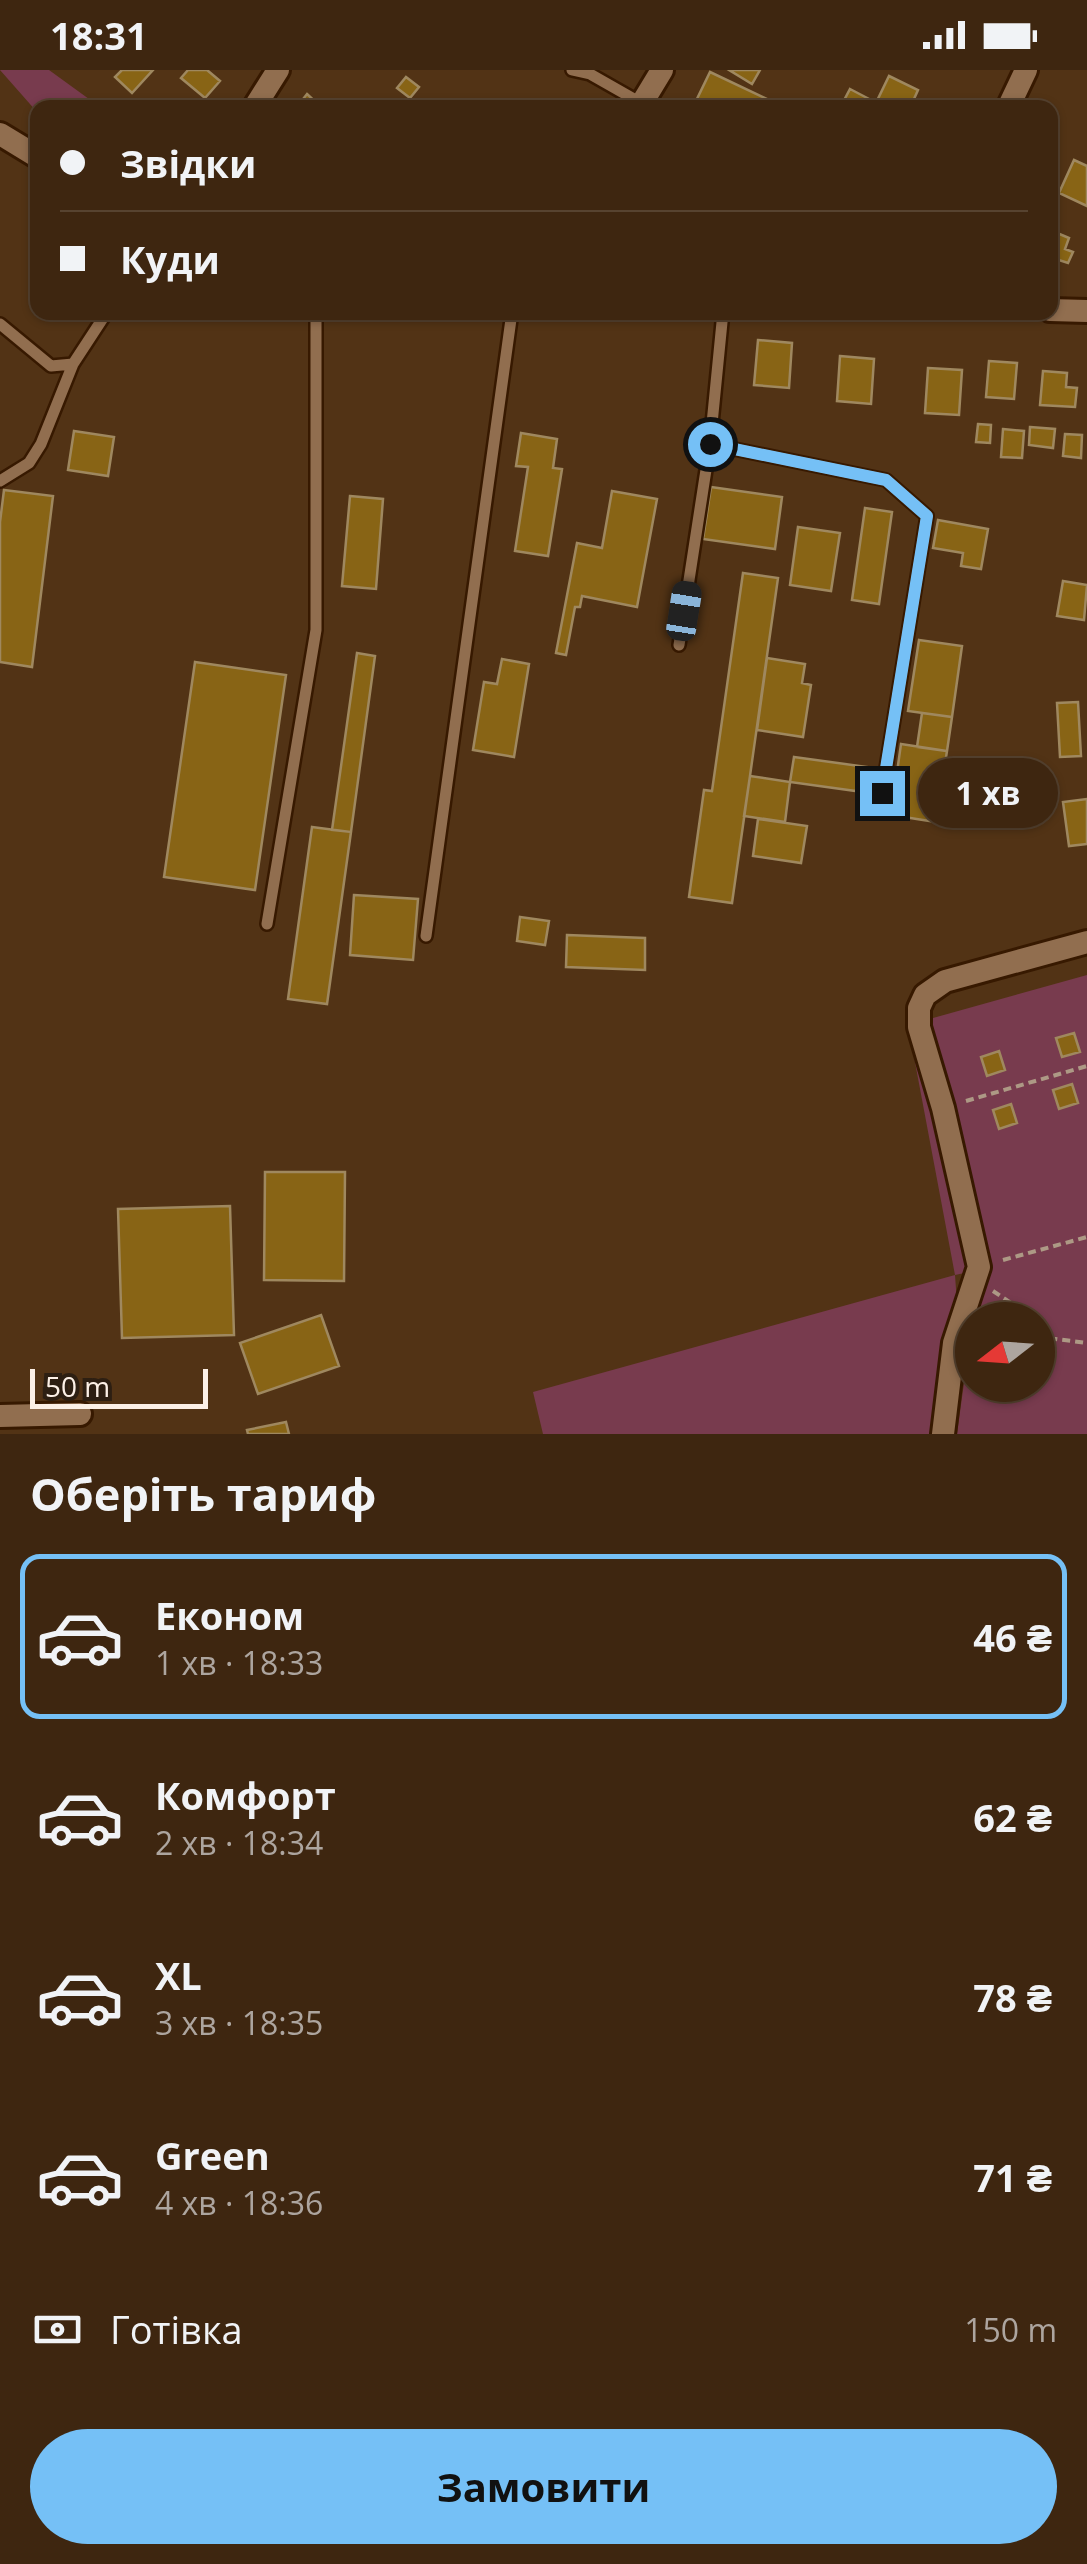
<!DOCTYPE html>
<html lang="uk">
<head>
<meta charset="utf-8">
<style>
  :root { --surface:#3e2610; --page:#49321e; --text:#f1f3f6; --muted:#ada59f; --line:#574330; --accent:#75c0f6 }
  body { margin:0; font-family:"Open Sans",sans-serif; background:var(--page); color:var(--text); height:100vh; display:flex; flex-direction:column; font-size:38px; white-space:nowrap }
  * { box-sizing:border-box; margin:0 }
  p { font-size:32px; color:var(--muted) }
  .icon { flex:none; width:55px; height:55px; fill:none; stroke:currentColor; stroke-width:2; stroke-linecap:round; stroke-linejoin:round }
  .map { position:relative; height:1364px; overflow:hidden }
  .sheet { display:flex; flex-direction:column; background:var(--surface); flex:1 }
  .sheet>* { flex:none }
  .hud { position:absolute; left:30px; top:30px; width:1028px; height:220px; border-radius:20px; box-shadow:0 2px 8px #0004,0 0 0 2px var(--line); display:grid; align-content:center; height:220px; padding:0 30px; background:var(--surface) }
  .needle { width:65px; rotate:253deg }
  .fabs { position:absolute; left:955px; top:1232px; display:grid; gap:20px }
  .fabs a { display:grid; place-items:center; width:100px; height:100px; border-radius:50%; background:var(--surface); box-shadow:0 2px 8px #0004,0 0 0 2px var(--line); font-size:50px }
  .scale { position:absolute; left:30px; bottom:25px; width:178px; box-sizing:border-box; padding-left:10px; border:5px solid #fcf0e6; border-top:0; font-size:28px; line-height:35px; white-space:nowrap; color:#fcf0e6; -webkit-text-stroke:8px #2d1f12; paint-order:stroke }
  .end { position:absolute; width:45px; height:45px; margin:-22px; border:12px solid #75c0f6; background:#111; box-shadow:0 0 0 5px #111 }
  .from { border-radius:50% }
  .bubble { position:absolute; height:70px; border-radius:35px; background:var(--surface); box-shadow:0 2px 8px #0004,0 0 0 2px var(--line); font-size:32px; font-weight:700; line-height:70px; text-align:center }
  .car { position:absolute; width:30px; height:60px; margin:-30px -15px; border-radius:12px; box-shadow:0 0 8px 2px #0007; background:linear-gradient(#222 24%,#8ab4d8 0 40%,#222 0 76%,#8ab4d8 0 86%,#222 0) }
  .hud b { display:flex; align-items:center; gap:35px; height:95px; font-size:38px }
  .hud b+b { border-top:2px solid var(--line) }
  .hud i { width:25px; height:25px; background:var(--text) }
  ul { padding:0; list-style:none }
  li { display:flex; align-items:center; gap:30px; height:165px; margin:0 20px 15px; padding:0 10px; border:5px solid transparent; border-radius:20px }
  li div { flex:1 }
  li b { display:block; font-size:38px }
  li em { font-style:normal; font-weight:700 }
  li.current { border-color:var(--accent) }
  li>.icon { width:90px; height:90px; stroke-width:1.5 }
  h2 { padding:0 30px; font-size:45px; line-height:120px }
  .pay { display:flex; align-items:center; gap:25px; height:110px; padding:0 30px; font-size:38px }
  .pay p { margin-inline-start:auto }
  .primary-button { display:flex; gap:20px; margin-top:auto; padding:20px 30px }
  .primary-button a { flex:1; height:115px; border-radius:60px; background:var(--accent); color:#111; font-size:40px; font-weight:700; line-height:115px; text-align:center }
  .status { display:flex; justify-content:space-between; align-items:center; height:70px; padding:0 50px; background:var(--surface); direction:ltr }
  .status svg { height:28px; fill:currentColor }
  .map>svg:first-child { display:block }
  .green { fill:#783b4e }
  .building { fill:#886415; stroke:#9f885f; stroke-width:2.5 }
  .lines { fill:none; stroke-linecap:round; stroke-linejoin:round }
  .service-casing { stroke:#371900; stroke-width:16 }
  .minor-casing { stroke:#371900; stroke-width:28 }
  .path { stroke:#ad9985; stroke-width:4; stroke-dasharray:8 5; stroke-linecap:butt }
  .service { stroke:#916e4f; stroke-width:11 }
  .minor { stroke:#916e4f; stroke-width:22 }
  .route { stroke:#75c0f6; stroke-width:12 }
</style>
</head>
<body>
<div class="status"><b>18:31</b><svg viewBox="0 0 49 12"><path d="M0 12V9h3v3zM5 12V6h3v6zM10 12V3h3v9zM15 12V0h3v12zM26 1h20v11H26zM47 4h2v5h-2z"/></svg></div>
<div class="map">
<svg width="1087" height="1364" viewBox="0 0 1087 1364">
  <rect width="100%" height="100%" fill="#523315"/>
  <path class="green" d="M0,0H49L100,37L38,38L37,42Z
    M1087,905V1364H957L972,1254V1315H1038V1250H974L988,1198L955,1205L957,1233L933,1364H543L533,1322L955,1205L908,955Z"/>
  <path class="building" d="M122,0H153L132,23L115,7Z
    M188,0H207L220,11L205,28L181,8Z
    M729,0H760L752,14Z
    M710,2L767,29L762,38H710L696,31Z
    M889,6L918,20L910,38L875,35Z
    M406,7L419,17L410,28L397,18Z
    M850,19L871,30L867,38H840Z
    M307,24L322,38H296Z
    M1074,90L1087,96V136L1059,123Z
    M1050,160L1069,168L1065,179L1073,182L1068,193L1059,190L1053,205L1050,203Z
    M758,270L792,273L789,318L754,315Z
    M840,286L874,289L871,334L837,331Z
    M989,291L1017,293L1014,329L986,327Z
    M928,298L962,300L959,345L925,343Z
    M1043,301L1067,303L1066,317L1077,318L1075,337L1040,335Z
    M978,354L991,355L990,373L976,372Z
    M1030,357L1055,359L1053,378L1029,375Z
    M1003,359L1024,361L1022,388L1001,387Z
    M74,361L114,367L108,406L68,400Z
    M521,363L557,369L553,398L562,399L548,486L515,481L528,397L516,396Z
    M1065,364L1082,365L1081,388L1063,386Z
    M711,417L782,427L775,479L703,469Z
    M4,420L53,426L32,597L0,592V452Z
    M612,421L657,429L637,537L582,526L580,537H575L566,585L556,583L577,473L602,478Z
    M350,426L383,429L376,519L342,516Z
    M865,438L892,442L879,534L852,530Z
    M938,450L988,459L981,499L961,496L963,483L933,478Z
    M798,457L840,463L831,521L790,515Z
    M743,503L778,508L732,833L689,827L704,720L712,721Z
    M1063,511L1087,515L1084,550L1057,546Z
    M919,570L962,576L952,647L908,641Z
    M357,583L375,586L351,762L332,760Z
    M767,588L805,594L802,613L811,615L803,667L757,660Z
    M502,589L529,594L514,687L473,680L484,612L497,614Z
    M195,592L286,605L255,820L164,807Z
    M1078,632L1081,686L1060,687L1057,633Z
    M922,643L952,647L947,681L917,677Z
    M901,674L947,681L936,752L891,745Z
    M794,687L867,697L863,722L790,712Z
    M750,706L790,712L785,752L744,746Z
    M1087,729V774L1069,776L1063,732Z
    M758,749L807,756L801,793L753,786Z
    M312,757L351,762L327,934L288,929Z
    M354,825L418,829L413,890L350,885Z
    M520,847L549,851L545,875L517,871Z
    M567,865L645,868V900L566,897Z
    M1074,963L1080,982L1062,987L1056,968Z
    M999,981L1005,1000L987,1006L981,987Z
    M1072,1014L1078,1033L1059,1039L1053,1020Z
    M1011,1034L1017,1053L999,1059L993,1040Z
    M265,1102H345L344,1211L264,1210Z
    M230,1136L234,1265L122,1268L118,1139Z
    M321,1245L339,1296L258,1324L240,1273Z
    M286,1352L289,1364H248L247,1360Z"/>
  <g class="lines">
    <defs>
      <path id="service" d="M572,0L590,4L641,33
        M0,254L51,296L73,294
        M710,374L886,410L927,446L882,723
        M0,411L29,393L41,374L73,294L107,242
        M679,575L710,374L723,242
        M267,854L316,560V242
        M426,866L512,242"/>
      <path id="minor" d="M254,38L278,0
        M639,38L662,0
        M1008,38L1026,0
        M0,64L38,87
        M1050,240L1087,241
        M0,1346L80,1344
        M943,1364L954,1273L979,1197L943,1038L919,957V938L925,925L945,911L1087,872"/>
    </defs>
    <use href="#service" class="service-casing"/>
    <use href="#minor" class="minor-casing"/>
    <path class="path" d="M966,1031L1087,996
      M1003,1190L1087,1167
      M993,1221L1020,1239L1027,1250
      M1038,1262L1048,1268L1087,1273"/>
    <use href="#service" class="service"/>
    <use href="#minor" class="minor"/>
  </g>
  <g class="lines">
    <path class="route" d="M710,374L886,410L927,446L882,723"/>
  </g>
</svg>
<div class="fabs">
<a><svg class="needle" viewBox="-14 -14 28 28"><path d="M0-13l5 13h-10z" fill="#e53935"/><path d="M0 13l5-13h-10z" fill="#ada59f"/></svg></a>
</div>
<div class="scale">50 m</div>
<i class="end from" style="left:710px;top:374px"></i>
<i class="end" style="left:882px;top:723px"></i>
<div class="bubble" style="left:918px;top:688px;width:140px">1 хв</div>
<i class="car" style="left:684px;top:541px;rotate:9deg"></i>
<div class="hud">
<b><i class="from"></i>Звідки</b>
<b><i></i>Куди</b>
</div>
</div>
<section class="sheet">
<h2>Оберіть тариф</h2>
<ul>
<li class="current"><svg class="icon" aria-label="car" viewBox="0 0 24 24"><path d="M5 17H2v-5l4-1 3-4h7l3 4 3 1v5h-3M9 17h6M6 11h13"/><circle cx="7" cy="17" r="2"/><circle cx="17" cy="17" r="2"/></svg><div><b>Економ</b><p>1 хв · 18:33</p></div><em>46 ₴</em></li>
<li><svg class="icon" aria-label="car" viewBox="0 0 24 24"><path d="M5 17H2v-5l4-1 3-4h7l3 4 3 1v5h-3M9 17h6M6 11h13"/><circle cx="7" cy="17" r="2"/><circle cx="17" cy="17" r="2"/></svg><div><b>Комфорт</b><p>2 хв · 18:34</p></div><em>62 ₴</em></li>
<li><svg class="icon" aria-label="car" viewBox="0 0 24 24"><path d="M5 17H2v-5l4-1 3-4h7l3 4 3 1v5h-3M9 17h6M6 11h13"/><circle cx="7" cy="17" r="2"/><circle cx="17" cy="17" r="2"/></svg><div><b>XL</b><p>3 хв · 18:35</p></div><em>78 ₴</em></li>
<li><svg class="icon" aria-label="car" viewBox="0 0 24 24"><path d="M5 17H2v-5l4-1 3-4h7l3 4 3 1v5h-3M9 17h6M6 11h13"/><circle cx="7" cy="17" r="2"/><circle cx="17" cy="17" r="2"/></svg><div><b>Green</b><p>4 хв · 18:36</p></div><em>71 ₴</em></li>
</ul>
<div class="pay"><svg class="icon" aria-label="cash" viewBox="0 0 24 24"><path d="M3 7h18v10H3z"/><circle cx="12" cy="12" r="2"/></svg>Готівка<p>150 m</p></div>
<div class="primary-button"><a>Замовити</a></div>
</section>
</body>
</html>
